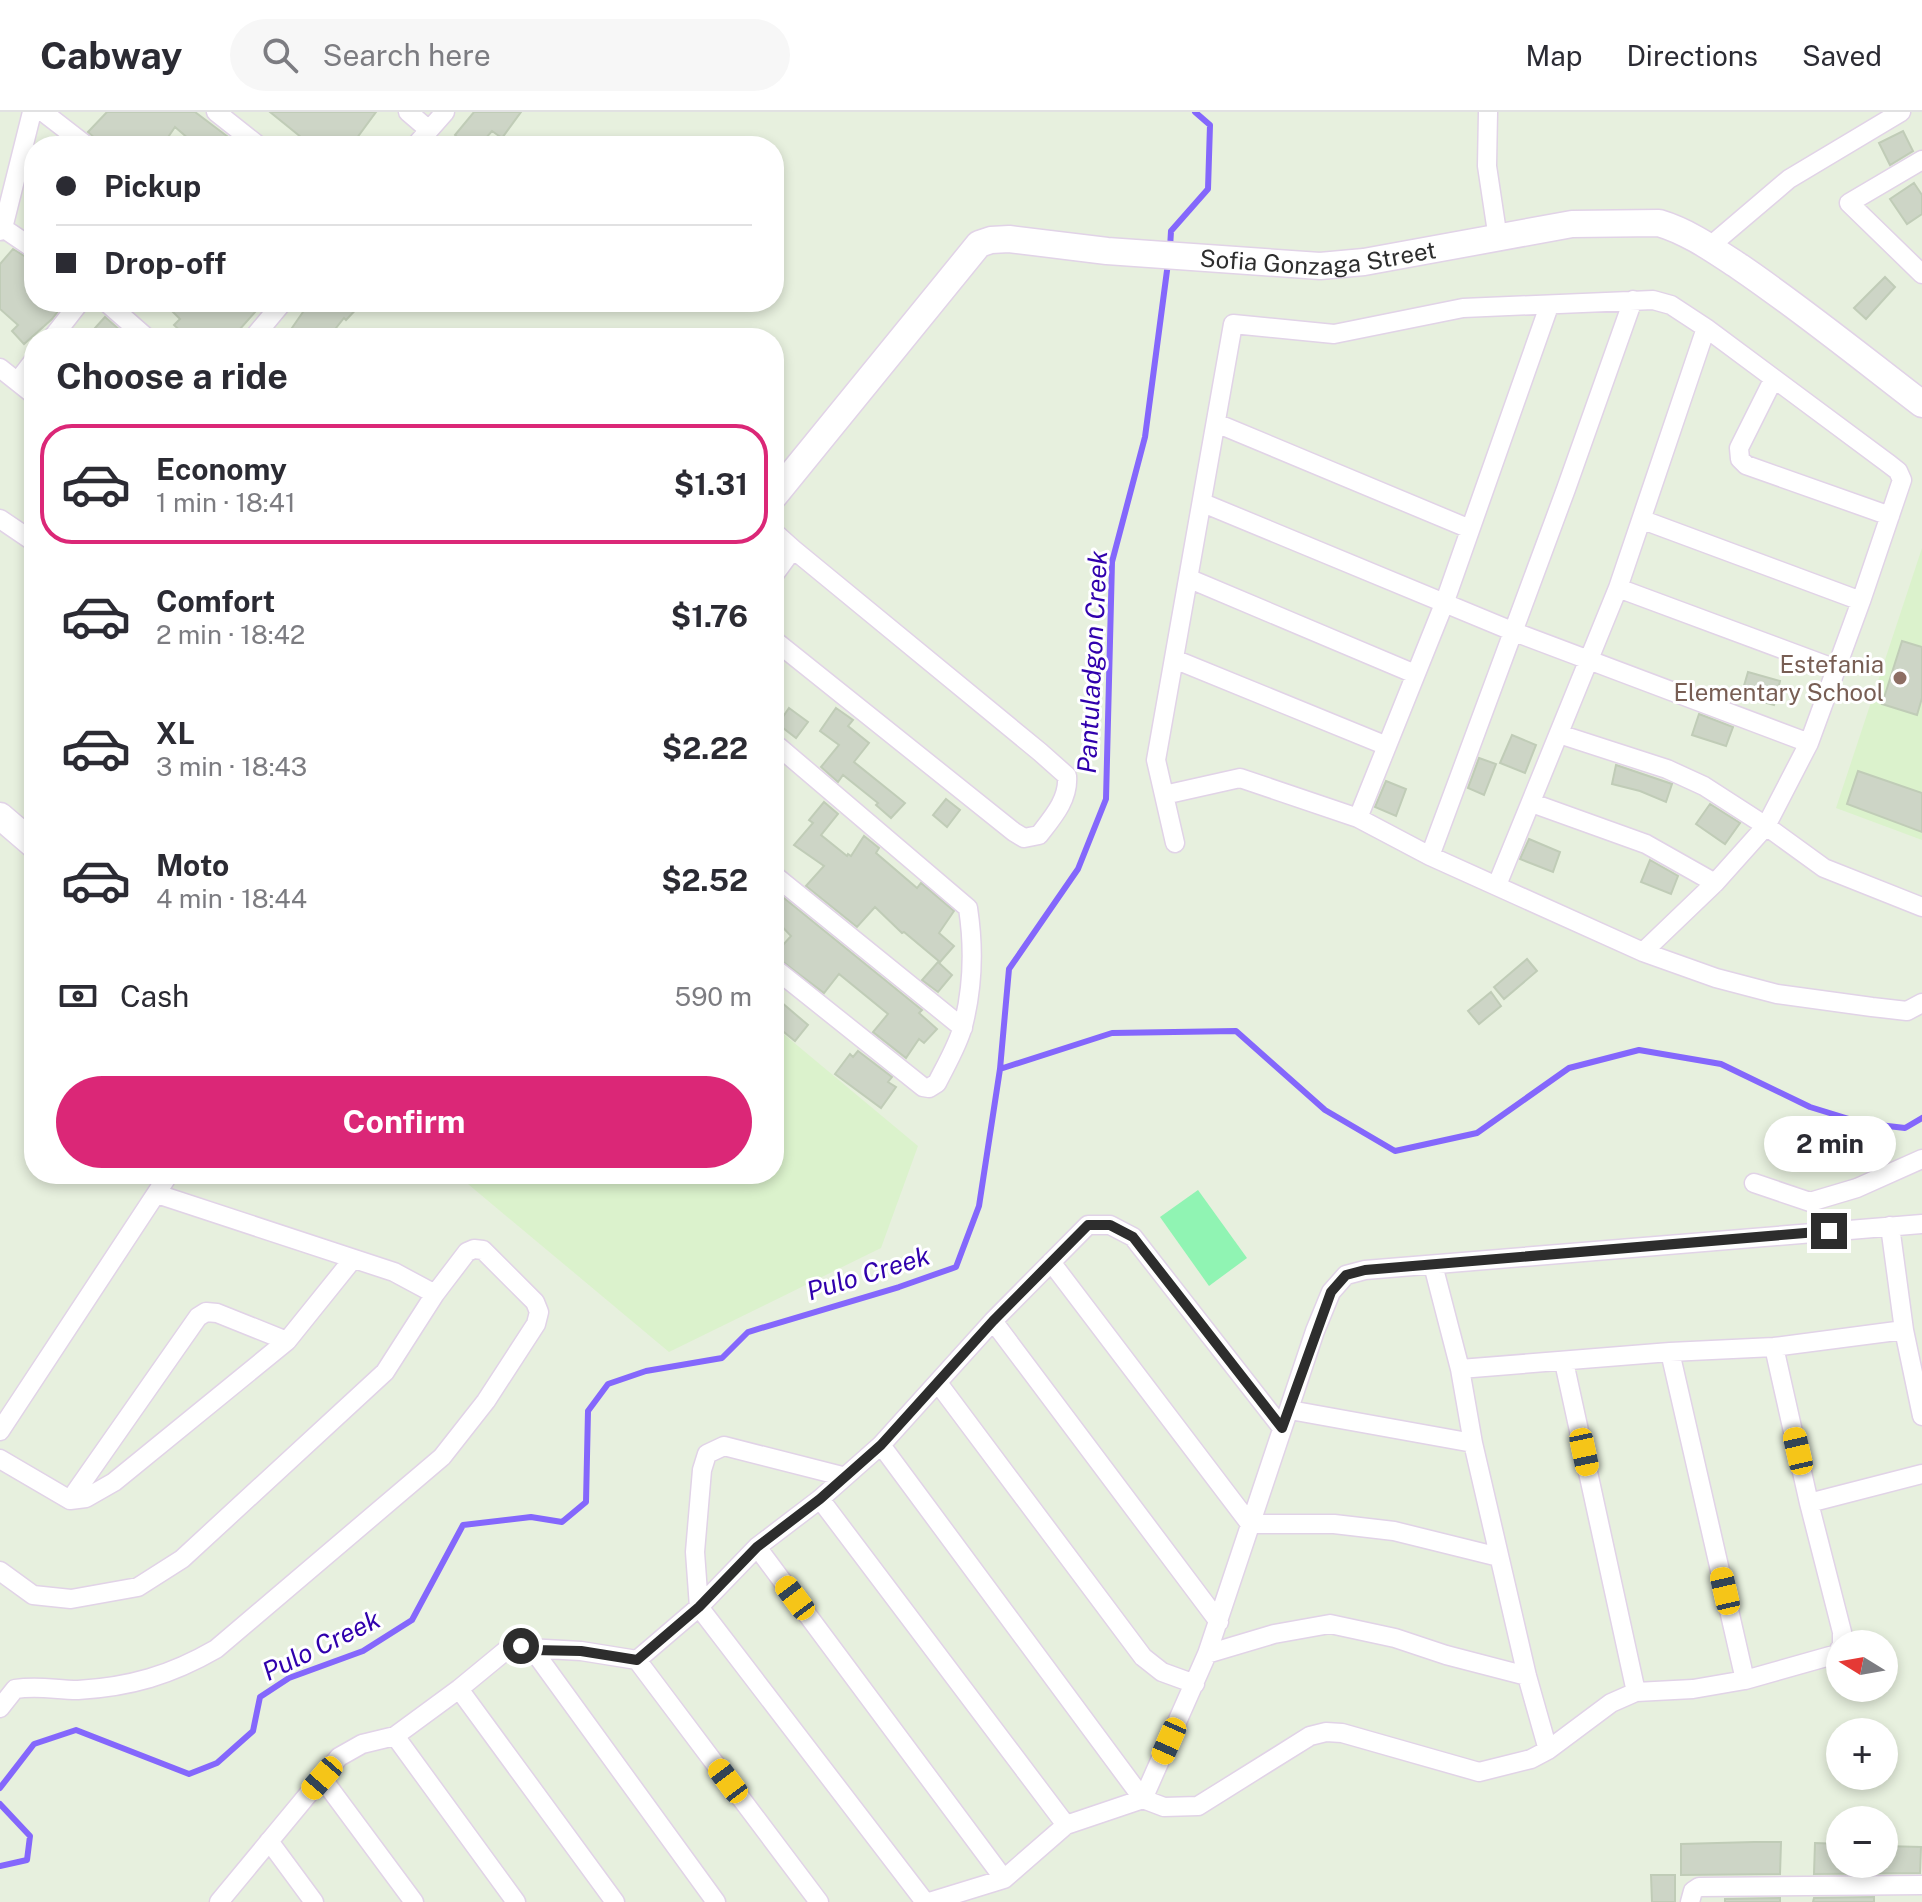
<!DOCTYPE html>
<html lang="en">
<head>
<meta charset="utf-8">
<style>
  :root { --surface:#fff; --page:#f7f7f7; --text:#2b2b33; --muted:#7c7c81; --line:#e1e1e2; --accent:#db2777 }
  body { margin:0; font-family:"Public Sans",sans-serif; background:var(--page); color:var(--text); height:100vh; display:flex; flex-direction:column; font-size:30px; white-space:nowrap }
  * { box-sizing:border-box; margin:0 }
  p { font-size:26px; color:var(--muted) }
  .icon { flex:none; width:44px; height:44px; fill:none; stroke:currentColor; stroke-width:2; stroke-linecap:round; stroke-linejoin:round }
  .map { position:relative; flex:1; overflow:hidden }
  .drawer { position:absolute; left:24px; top:216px; width:760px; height:856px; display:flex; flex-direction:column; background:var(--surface); border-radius:32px; box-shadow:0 4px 12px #0003 }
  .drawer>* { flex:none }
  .guide { position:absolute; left:24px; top:24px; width:760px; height:176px; border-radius:32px; box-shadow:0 4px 12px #0003; display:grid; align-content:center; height:176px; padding:0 32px; background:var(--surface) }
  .needle { width:52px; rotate:281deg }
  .controls { position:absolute; left:1826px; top:1518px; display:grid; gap:16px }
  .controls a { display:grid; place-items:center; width:72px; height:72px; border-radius:50%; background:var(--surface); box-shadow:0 4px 12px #0003; font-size:40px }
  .end { position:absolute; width:36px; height:36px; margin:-18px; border:10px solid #2d2d2d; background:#fff; box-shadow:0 0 0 4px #fff }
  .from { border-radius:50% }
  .bubble { position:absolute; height:56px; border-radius:28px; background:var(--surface); box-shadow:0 4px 12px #0003; font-size:26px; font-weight:700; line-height:56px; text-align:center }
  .car { position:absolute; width:24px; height:48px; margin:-24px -12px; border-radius:10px; box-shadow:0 0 6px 2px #0007; background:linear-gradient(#f5c518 24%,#345 0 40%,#f5c518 0 76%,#345 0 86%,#f5c518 0) }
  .guide b { display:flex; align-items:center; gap:28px; height:76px; font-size:30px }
  .guide b+b { border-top:2px solid var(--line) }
  .guide i { width:20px; height:20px; background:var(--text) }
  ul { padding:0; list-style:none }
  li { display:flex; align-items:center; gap:24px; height:120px; margin:0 16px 12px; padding:0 16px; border:4px solid transparent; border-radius:32px }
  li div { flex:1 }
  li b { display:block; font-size:30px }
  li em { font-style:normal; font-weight:700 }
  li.on { border-color:var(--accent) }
  li>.icon { width:72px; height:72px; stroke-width:1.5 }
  h2 { padding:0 32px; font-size:36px; line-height:96px }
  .pay { display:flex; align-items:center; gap:20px; height:88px; padding:0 32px; font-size:30px }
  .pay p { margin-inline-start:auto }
  .primary-button { display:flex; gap:16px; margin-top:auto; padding:16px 32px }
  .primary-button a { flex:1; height:92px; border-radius:48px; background:var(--accent); color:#fff; font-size:32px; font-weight:700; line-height:92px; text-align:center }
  header { display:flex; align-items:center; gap:48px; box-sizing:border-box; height:112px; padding:0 40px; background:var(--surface); border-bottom:2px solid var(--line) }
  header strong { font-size:38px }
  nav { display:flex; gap:44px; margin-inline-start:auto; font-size:28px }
  .search { width:560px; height:72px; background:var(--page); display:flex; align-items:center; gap:20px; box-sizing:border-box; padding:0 28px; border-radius:44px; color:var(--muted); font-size:30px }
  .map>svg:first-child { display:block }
  .education { fill:#dbf2cc }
  .pitch { fill:#90f4b3 }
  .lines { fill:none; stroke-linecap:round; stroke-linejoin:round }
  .stream { stroke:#8467fc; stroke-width:6 }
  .building { fill:#cdd5c6; stroke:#c0ccb7; stroke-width:2 }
  .street-casing { stroke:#e1d3e7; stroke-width:21 }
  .secondary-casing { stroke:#e1d3e7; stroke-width:29 }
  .street { stroke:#fff; stroke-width:18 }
  .secondary { stroke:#fff; stroke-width:26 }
  .route { stroke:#2d2d2d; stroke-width:10 }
  .education-dot { fill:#8d6e63; stroke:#fff; stroke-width:3 }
  .labels { text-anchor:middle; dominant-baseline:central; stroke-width:6; stroke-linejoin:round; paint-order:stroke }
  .street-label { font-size:24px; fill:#2d2d2d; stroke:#fff }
  .education-label { font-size:24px; fill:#785e54; stroke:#fff; text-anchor:end }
  .water-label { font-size:26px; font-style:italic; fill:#3000ad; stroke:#fff }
</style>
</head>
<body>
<header>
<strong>Cabway</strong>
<div class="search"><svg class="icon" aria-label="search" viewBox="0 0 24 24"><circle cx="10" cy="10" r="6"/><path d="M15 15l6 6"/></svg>Search here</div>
<nav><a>Map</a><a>Directions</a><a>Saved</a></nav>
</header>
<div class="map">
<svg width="1922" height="1790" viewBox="0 0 1922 1790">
  <rect width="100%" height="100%" fill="#e7f0de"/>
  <path class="education" d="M1922,436V728L1836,696Z
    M774,914L918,1034L881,1136L669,1240L456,1062H774Z"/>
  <path class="pitch" d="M1198,1078L1247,1146L1209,1174L1160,1105Z"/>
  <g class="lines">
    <path class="stream" d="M1170,136L1171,119L1208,77L1210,13L1195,0
      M1000,957L1112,921L1236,919L1325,998L1395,1039L1477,1021L1569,956L1639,938L1721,952L1810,995L1862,1011L1905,1016L1922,1006
      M0,1676L34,1632L76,1618L189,1662L217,1651L253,1619L260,1585L289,1566L363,1539L412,1508L463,1413L531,1405L562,1410L586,1390L588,1299L608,1272L646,1259L722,1246L748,1220L899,1175L956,1155L979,1094L1000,957L1009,857L1078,757L1106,687L1112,450L1145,325L1168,151
      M0,1692L30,1724L27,1748L0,1754"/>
  </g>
  <path class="building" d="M107,0H195L240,34H197L175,15L162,34H140L132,28L127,34H99L98,29L88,20Z
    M270,0H376L351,34H312Z
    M474,0H521L502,26L492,19L479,34H467L455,23Z
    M1903,19L1913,39L1890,53L1879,31Z
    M1914,71L1922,83V102L1907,112L1890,87Z
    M13,137L34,150V190H65L52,207L24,232L12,219L18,213L0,197V152Z
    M1885,165L1895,175L1866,207L1854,196Z
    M163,190H264L232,226H188L174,213L180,207Z
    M310,190H363L346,208L344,206L328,226H285Z
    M105,205L129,226H86Z
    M1902,529L1922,535V586L1917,603L1882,592Z
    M1748,560L1780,569L1774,593L1741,584Z
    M789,596L808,610L796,626L778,612Z
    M836,596L853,608L848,614L869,631L854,650L905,691L891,706L876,693L878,691L843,663L838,670L821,655L839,633L820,619Z
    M1699,602L1733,615L1726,634L1692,623Z
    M1512,623L1536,633L1525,661L1500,651Z
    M1479,646L1496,652L1484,683L1468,676Z
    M1616,653L1672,672L1666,690L1640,679L1612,672Z
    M1858,659L1922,681V720L1847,692Z
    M1386,669L1406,677L1396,704L1375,695Z
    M946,687L960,698L947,715L933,703Z
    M824,690L838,702L821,723L847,744L848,742L851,744L864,724L879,736L876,741L917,776L921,771L954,799L939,821L954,834L940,850L904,820L902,821L875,795L857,815L806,774L824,754L794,733L813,711L809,708Z
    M1710,692L1740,711L1725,732L1696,712Z
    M1529,727L1560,740L1553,760L1520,747Z
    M1650,748L1678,764L1671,782L1641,770Z
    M774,778L922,898L919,901L937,917L924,931L919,927L906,946L873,920L888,902L839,862L824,881L774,843L791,824L774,806Z
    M1527,847L1537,859L1504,887L1494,875Z
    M938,850L952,863L938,880L922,868Z
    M1491,880L1501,894L1479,912L1468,899Z
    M774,884L808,913L795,929L774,912Z
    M858,939L892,965L888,970L896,975L881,996L835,962L850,942L853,945Z
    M1754,1730H1781L1780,1762L1681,1763V1732Z
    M1815,1731L1840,1732V1752H1884V1734L1921,1735L1920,1761L1814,1762Z
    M1651,1763H1675V1790H1652Z
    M1874,1785V1790H1813L1814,1786Z
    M1780,1786V1790H1725V1787Z"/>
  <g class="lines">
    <defs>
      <path id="street" d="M43,0L87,34
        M216,0L259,34
        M408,0L429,18
        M1488,0L1487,54L1498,127
        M415,34L445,0
        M1922,48L1849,91L1922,162
        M3,116L34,137
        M0,119L3,116L32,0
        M1709,135L1789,67L1901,0
        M106,190L147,226
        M52,226L80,190
        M253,226L283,190
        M0,256L34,283
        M1773,268L1739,336L1740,347L1746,353L1890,404
        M18,269L34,248
        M1216,311L1470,417
        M1203,391L1512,519L1809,631
        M0,407L34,430
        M1643,408L1861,489
        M774,420L793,437
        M774,463L793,437L1040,640L1067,664C1069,687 1053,705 1039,723L1024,726L1014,720L774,528
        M1190,467L1415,562
        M1618,476L1836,557
        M1174,547L1387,634
        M1559,622L1667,657L1704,674L1766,714L1824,756L1922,795
        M774,634L779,635L968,796C974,835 973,875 963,914C958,933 946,953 937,971L929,976L923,975L774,856
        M1164,683L1240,666L1358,706L1430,744L1643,840L1716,866L1777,882L1872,895L1907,899L1922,891
        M1532,691L1646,732L1715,771
        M1358,706L1444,492L1549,194
        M1175,731L1156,648L1233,212L1334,222L1463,196L1653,188L1671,193L1706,216L1889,352L1898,359L1902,368L1861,489L1809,631L1766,714L1715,771L1643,840
        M1430,744L1566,377L1633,188
        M774,763L963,916
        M1497,773L1618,476L1706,216
        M1754,1071L1810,1090L1857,1076L1922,1047
        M1890,1114L1904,1218L1922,1304
        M1051,1150L1250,1412H1334L1394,1419L1499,1445
        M1433,1153L1460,1257L1473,1331L1527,1564L1548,1638
        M993,1209L1219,1510
        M287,1229L353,1147
        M1774,1235L1809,1391L1842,1520V1532
        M1670,1240L1745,1568
        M1564,1250L1636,1580
        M1460,1257L1670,1240L1774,1235L1904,1218
        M938,1271L1143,1545L1162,1560L1195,1572
        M1290,1298L1473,1331
        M0,1319L169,1062
        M881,1333L1143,1687L1164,1695L1198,1694L1310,1624L1326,1620L1342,1621L1479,1660L1531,1647L1548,1638L1611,1591L1636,1580L1693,1577L1745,1568L1837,1542L1840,1536
        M0,1347L70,1388L86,1386L114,1370L287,1229L217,1201L206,1200L198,1205L70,1388
        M842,1364L724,1334L707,1342L702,1358L695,1440L699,1495L925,1790
        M820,1387L1066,1713
        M1809,1391L1922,1362
        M757,1435L1004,1767
        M0,1459L33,1483L71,1487L138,1475L182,1447L385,1260L435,1182
        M533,1538L716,1790
        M1207,1542L1274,1522L1330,1512L1395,1526L1446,1543L1527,1564
        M637,1548L819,1790
        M459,1577L615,1790
        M0,1596L15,1577C40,1573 55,1578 78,1578C130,1575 171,1563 216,1537L442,1345L486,1289L536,1212L539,1200L535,1190L483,1138L474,1137L467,1140L435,1182L394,1160L157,1082
        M395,1624L516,1790
        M322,1666L414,1790
        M269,1729L314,1790
        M219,1790L339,1645L362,1632L395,1624L459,1577L510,1535L581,1539L637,1548L699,1495L757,1435L820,1387L881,1333L993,1209L1088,1113H1110L1133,1125L1282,1316
        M929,1790L1004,1767L1066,1713L1143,1687L1207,1542L1315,1219L1331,1180L1346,1163L1365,1158L1922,1112
        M1690,1790L1693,1779L1699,1775L1922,1773"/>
      <g id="secondary">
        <path id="s1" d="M774,384L979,132L991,128L1009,127L1107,139L1320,154L1364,150L1572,112L1659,111C1689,120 1714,138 1740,155C1803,198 1862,246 1922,292"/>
        <path d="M0,704L34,733"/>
      </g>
    </defs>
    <use href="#street" class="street-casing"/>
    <use href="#secondary" class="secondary-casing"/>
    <use href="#street" class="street"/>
    <use href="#secondary" class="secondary"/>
  </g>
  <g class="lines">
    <path class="route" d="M521,1534L533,1538L581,1539L637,1548L699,1495L757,1435L820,1387L881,1333L993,1209L1088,1113H1110L1133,1125L1282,1316L1331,1180L1346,1163L1365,1158L1829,1119"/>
  </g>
  <circle class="education-dot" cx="1900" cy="566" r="8"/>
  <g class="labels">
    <g class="street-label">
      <text stroke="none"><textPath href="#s1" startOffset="666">Sofia Gonzaga Street</textPath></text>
    </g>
    <g class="education-label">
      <text x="1884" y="552">Estefania<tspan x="1884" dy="28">Elementary School</tspan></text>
    </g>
    <g class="water-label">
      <text transform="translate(1092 550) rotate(-87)">Pantuladgon Creek</text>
      <text transform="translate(868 1161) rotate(-17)">Pulo Creek</text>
      <text transform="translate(321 1533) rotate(-26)">Pulo Creek</text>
    </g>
  </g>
</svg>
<div class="controls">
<a><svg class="needle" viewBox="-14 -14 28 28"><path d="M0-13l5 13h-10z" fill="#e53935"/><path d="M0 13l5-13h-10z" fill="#7c7c81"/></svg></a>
<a>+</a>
<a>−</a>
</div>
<i class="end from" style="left:521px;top:1534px"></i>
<i class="end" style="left:1829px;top:1119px"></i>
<div class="bubble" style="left:1764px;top:1004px;width:132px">2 min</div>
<i class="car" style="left:1798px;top:1339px;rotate:347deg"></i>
<i class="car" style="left:1584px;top:1340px;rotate:168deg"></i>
<i class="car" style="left:1725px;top:1479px;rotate:347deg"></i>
<i class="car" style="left:795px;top:1486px;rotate:323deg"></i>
<i class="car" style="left:1169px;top:1629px;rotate:204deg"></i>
<i class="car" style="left:322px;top:1666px;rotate:221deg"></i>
<i class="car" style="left:728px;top:1669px;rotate:323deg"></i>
<div class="guide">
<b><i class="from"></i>Pickup</b>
<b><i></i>Drop-off</b>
</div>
<section class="drawer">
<h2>Choose a ride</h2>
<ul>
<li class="on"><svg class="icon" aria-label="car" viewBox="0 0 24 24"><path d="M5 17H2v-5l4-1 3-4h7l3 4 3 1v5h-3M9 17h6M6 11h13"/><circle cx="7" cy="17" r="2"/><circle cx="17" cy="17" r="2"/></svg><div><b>Economy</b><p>1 min · 18:41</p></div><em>$1.31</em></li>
<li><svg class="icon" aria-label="car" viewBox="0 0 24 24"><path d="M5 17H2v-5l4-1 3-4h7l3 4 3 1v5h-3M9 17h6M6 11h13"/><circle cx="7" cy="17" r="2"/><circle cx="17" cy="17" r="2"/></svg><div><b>Comfort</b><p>2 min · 18:42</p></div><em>$1.76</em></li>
<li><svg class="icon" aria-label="car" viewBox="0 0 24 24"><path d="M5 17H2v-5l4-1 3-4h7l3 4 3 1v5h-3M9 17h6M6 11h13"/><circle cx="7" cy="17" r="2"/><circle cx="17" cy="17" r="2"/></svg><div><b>XL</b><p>3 min · 18:43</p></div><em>$2.22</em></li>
<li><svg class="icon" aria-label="car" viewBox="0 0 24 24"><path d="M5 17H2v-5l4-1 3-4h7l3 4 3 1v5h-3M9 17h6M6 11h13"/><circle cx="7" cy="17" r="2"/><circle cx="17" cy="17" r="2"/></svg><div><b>Moto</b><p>4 min · 18:44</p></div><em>$2.52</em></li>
</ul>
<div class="pay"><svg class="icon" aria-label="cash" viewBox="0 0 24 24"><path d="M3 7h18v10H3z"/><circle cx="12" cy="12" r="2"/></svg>Cash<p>590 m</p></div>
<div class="primary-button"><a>Confirm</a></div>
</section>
</div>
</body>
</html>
